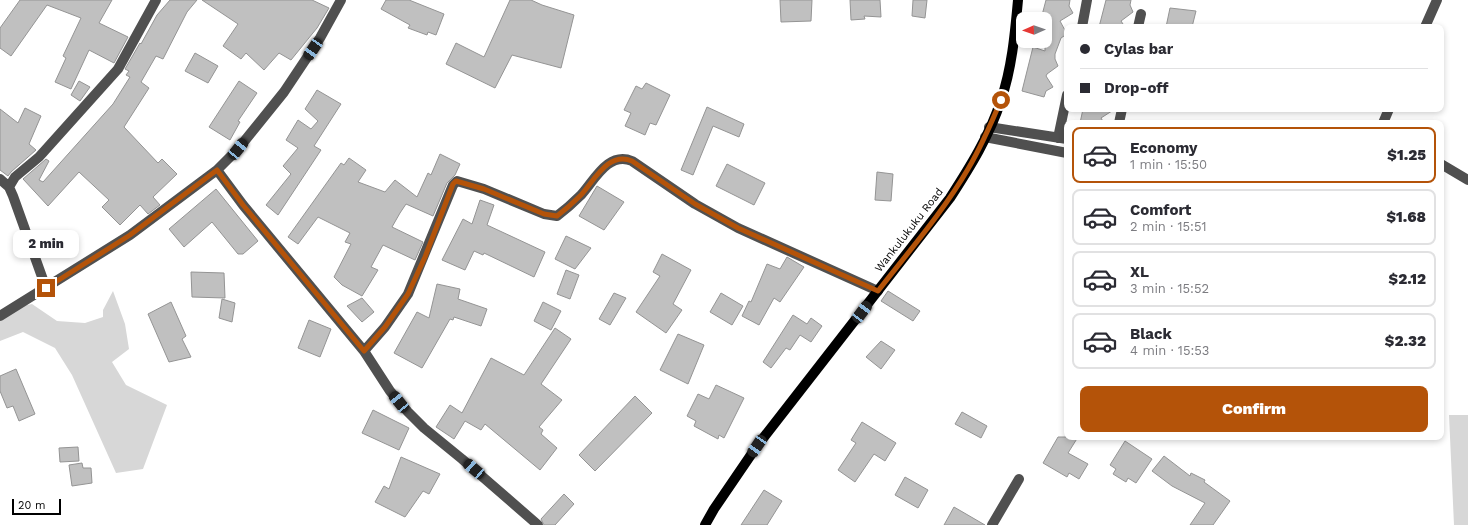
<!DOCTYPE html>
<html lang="en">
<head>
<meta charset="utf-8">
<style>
  :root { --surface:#fff; --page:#f2f2f3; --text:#2b2b33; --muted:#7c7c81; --line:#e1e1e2; --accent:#b45309 }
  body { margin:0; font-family:"Work Sans",sans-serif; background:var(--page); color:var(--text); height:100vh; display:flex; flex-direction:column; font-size:15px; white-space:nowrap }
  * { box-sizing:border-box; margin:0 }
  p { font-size:13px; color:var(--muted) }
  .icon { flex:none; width:22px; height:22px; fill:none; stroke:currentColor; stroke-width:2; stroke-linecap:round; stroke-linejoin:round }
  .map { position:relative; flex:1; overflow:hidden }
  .details { position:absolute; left:1064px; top:120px; width:380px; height:320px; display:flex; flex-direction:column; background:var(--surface); border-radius:8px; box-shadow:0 2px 6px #0003 }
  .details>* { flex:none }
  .hud { position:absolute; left:1064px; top:24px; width:380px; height:88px; border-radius:8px; box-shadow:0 2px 6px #0003; display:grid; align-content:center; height:88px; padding:0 16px; background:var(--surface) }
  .needle { width:26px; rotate:268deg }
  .tools { position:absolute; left:1016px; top:12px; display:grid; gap:8px }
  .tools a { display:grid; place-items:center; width:36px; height:36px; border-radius:8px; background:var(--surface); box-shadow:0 2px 6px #0003; font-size:20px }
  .scale { position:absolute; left:12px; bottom:10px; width:49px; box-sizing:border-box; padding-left:4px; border:2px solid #000; border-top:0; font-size:11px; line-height:14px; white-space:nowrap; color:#000; -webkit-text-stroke:3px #fff; paint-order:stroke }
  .end { position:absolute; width:18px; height:18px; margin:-9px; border:5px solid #b45309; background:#fff; box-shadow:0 0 0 2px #fff }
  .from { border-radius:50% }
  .bubble { position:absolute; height:28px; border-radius:8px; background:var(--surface); box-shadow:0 2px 6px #0003; font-size:13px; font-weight:800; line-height:28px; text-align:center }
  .car { position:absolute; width:12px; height:24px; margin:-12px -6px; border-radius:5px; box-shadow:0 0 3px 1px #0007; background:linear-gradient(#222 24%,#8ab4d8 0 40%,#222 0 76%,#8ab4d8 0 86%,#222 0) }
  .hud b { display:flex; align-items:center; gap:14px; height:38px; font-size:15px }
  .hud b+b { border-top:1px solid var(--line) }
  .hud i { width:10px; height:10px; background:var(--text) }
  ul { padding:7px 0 0; list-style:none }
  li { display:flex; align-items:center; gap:12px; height:56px; margin:0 8px 6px; padding:0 8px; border:2px solid var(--line); border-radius:8px }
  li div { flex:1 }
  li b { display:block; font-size:15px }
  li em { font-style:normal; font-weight:800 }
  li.on { border-color:var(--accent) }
  li>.icon { width:36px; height:36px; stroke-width:1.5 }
  .primary-button { display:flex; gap:8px; margin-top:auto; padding:8px 16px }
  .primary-button a { flex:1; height:46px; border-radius:8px; background:var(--accent); color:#fff; font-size:16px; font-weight:800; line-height:46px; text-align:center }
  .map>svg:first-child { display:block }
  .green { fill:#d7d7d7 }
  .building { fill:#c0c0c0; stroke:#949494 }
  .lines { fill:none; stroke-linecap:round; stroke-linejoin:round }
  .minor { stroke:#505050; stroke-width:10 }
  .major { stroke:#000; stroke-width:10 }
  .route { stroke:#b45309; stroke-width:5 }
  .labels { text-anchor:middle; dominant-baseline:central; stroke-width:4; stroke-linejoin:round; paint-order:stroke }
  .street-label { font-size:11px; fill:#000; stroke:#fff }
</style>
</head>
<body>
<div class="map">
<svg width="1468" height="525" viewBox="0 0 1468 525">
  <rect width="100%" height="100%" fill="#fff"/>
  <path class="green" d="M113,291L125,324L129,349L112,362L126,385L167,405L143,469L116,473L72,375L55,348L23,332L0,341V320L14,308L32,304L57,321L85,323L103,317V310Z
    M1449,415H1468V525H1454Z"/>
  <path class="building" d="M20,0H112L99,23L128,37L114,63L89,50L71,89L55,82L66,58L63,56L81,18L47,5L11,56L0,48V28Z
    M170,0H197L187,12L163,59L156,56L141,82L149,88L124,127L158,163L162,159L177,174L153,197L160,205L148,214L140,205L120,225L102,207L109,200L79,172L48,206L23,179L46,159L49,161L39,180L43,182L113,104L130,77L126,75L129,71L125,69L140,43L141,44L157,15Z
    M202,0H312L329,8L317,28L291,60L279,53L264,70L246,53L241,59L223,46L238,24Z
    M386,0H409L444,14L436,35L428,32L427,35L408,28L410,25L381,9Z
    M510,0H531L542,5L574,15L561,68L512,55L495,88L446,64L456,43L484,57Z
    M780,0H812L811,21L781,22Z
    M850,0H880L881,17L864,16L865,19L851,20Z
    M913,0H927L925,18L912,16Z
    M1046,0H1070L1069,6L1073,13L1060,21L1067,34L1061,38L1055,54V59L1058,66L1047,74L1046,76L1053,87L1046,91L1044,97L1022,91L1033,47L1045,51V19H1041Z
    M1106,0H1131L1130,5L1133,12L1121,21L1125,27H1099Z
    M1170,8L1196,11L1192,27H1166Z
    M195,53L218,66L208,83L185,71Z
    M79,81L90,87L80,101L71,95Z
    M239,81L257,93L238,121L240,122L230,140L209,127Z
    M646,83L670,95L656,125L650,123L645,135L625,126L631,113L624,110L636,86L642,89Z
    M317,90L341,104L314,146L321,150L278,215L266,205L291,174L283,166L298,148L286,140L298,120L311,129L318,121L305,109Z
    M707,107L744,124L739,137L713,126L693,175L681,170Z
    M25,108L41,116L29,144L36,150L11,172L8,176L0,170V109L18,123Z
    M1083,109H1115L1101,118L1104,123H1080Z
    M440,154L460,164L455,175L447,183L433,216L406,204L400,213L392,227L423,242L415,260L383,245L371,267L378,270L362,296L342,285L334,277L351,244L345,242L350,233L318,217L298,244L288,237L341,163L344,165L349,158L366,170L358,182L385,192L395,180L417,197L428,173L431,175Z
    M727,164L765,183L754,205L716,186Z
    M877,172L893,174L891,201L875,200Z
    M597,186L624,202L604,230L579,216Z
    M216,189L258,241L243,254H238L212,222L184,247L169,229Z
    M480,200L494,205L487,225L545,252L534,277L484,253L483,255L474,251L465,270L442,260L463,219L472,224Z
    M566,236L591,248L575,269L555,259Z
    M662,254L691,270L673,304L682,310L666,333L636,312L660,276L653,272Z
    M787,257L804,267L780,302L774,298L759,325L742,316L749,301L751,302L767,264L780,269Z
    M566,270L579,275L570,299L557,294Z
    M191,272L224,273L225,298L192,297Z
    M437,284L460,289L458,299L487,309L481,326L454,317L453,320L450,319L422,368L394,353L417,312L429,318Z
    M888,291L920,311L913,321L881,301Z
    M614,293L626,298L610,325L599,319Z
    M721,293L743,306L732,325L710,312Z
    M362,298L374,312L362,322L347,306Z
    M222,299L235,303L232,322L219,318Z
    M171,302L186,336L182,339L191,357L169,362L148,314Z
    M543,302L561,311L551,330L534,321Z
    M793,315L807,324L811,318L822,326L811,342L800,335L790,350L786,348L771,368L763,362Z
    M309,320L331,329L320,357L298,348Z
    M555,328L571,339L541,384L562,400L539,427L543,430L541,434L557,448L540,470L485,424L481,430L465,421L454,439L436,427L450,405L462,413L491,358L524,375Z
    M678,334L704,345L688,384L660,370Z
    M881,341L895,350L881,369L866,357Z
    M16,369L35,414L19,421L13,406L7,408L0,391V376Z
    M716,385L744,398L724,438L719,435L718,439L694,426L696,421L687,416L698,394L709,399Z
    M635,396L652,413L595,471L579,455Z
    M373,410L409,428L399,450L362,433Z
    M962,412L987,426L981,438L955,424Z
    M862,422L896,443L885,461L874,454L855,482L838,470L856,443L851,440Z
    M1058,437H1078L1068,453L1088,464L1079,479L1069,473L1067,477L1043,463Z
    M1125,441L1152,459L1136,483L1128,478L1126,482L1113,474L1116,469L1110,465Z
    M78,447L79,461L60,462L59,448Z
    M1164,456L1190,476L1191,473L1205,480L1204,482L1230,501L1213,525H1190L1205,503L1172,486L1152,471Z
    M401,457L440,474L429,494L423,491L405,517L375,502L384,486L389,489Z
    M82,463L83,468H91L92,483L72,486L69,465Z
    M905,477L928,490L918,508L895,495Z
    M764,490L782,501L767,525H741Z
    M564,494L574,504L555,525H544L541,519Z
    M954,507L985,525H944Z"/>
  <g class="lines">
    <path class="minor" d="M1082,27L1087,0
      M1138,27L1141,14
      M1425,27L1437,0
      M1119,123L1122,109
      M1383,123L1389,109
      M989,127L1067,139
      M985,137L1067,153
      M1058,138L1067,95
      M1441,164L1468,180
      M217,170L243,205L364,351L390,391L408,412L424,428L462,459L538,525
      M0,179L9,187
      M46,288L13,196L9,187L15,177L39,157L118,69L156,0
      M0,316L130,235L217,170L238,149L284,92L320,38L341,0
      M364,351L385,327L408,294L453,185L457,181L484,189L544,214L557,216C565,210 573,203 581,195C594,181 608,151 632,161L695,204L738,228L878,291
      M992,525L1019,479"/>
    <path class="major" d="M705,525L714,509L757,446L950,198C970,167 990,135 1001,100C1012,68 1015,33 1018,0"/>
  </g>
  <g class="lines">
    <path class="route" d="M46,288L130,235L217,170L243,205L364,351L385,327L408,294L425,257L453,184L456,181L484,189L544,214L557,216C565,210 573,203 581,195C594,181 608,151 632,161L695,204L738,228L878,291C909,251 943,212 968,169C981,147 991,124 1001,100"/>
  </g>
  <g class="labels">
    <g class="street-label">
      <text transform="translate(909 230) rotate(-52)">Wankulukuku Road</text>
    </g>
  </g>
</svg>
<div class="tools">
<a><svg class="needle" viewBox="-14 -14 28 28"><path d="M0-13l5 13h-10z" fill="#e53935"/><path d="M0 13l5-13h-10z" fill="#7c7c81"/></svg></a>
</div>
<div class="scale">20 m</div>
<i class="end from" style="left:1001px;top:100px"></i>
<i class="end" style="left:46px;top:288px"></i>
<div class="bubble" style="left:13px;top:230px;width:66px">2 min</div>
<i class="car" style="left:313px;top:49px;rotate:214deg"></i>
<i class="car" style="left:238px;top:149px;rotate:39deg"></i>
<i class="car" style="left:862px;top:312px;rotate:37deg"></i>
<i class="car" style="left:399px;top:402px;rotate:321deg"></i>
<i class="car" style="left:757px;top:446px;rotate:214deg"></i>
<i class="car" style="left:474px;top:469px;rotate:311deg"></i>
<div class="hud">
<b><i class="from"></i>Cylas bar</b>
<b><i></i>Drop-off</b>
</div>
<section class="details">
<ul>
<li class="on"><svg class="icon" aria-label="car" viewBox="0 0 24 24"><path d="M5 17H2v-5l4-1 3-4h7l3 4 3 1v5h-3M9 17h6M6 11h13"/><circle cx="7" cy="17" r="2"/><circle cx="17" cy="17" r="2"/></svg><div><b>Economy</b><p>1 min · 15:50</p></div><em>$1.25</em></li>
<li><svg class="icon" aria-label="car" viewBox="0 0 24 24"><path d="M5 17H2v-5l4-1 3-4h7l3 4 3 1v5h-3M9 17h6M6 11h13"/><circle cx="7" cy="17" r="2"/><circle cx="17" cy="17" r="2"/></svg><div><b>Comfort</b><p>2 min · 15:51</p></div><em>$1.68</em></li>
<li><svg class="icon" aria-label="car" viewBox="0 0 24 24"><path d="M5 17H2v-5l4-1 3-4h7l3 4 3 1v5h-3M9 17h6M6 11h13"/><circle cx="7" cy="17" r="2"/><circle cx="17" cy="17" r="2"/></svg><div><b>XL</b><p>3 min · 15:52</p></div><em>$2.12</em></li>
<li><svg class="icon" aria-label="car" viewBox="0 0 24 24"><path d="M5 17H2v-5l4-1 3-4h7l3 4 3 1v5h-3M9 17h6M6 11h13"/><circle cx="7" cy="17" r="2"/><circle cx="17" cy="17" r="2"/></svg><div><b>Black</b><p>4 min · 15:53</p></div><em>$2.32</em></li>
</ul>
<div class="primary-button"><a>Confirm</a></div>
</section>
</div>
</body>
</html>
